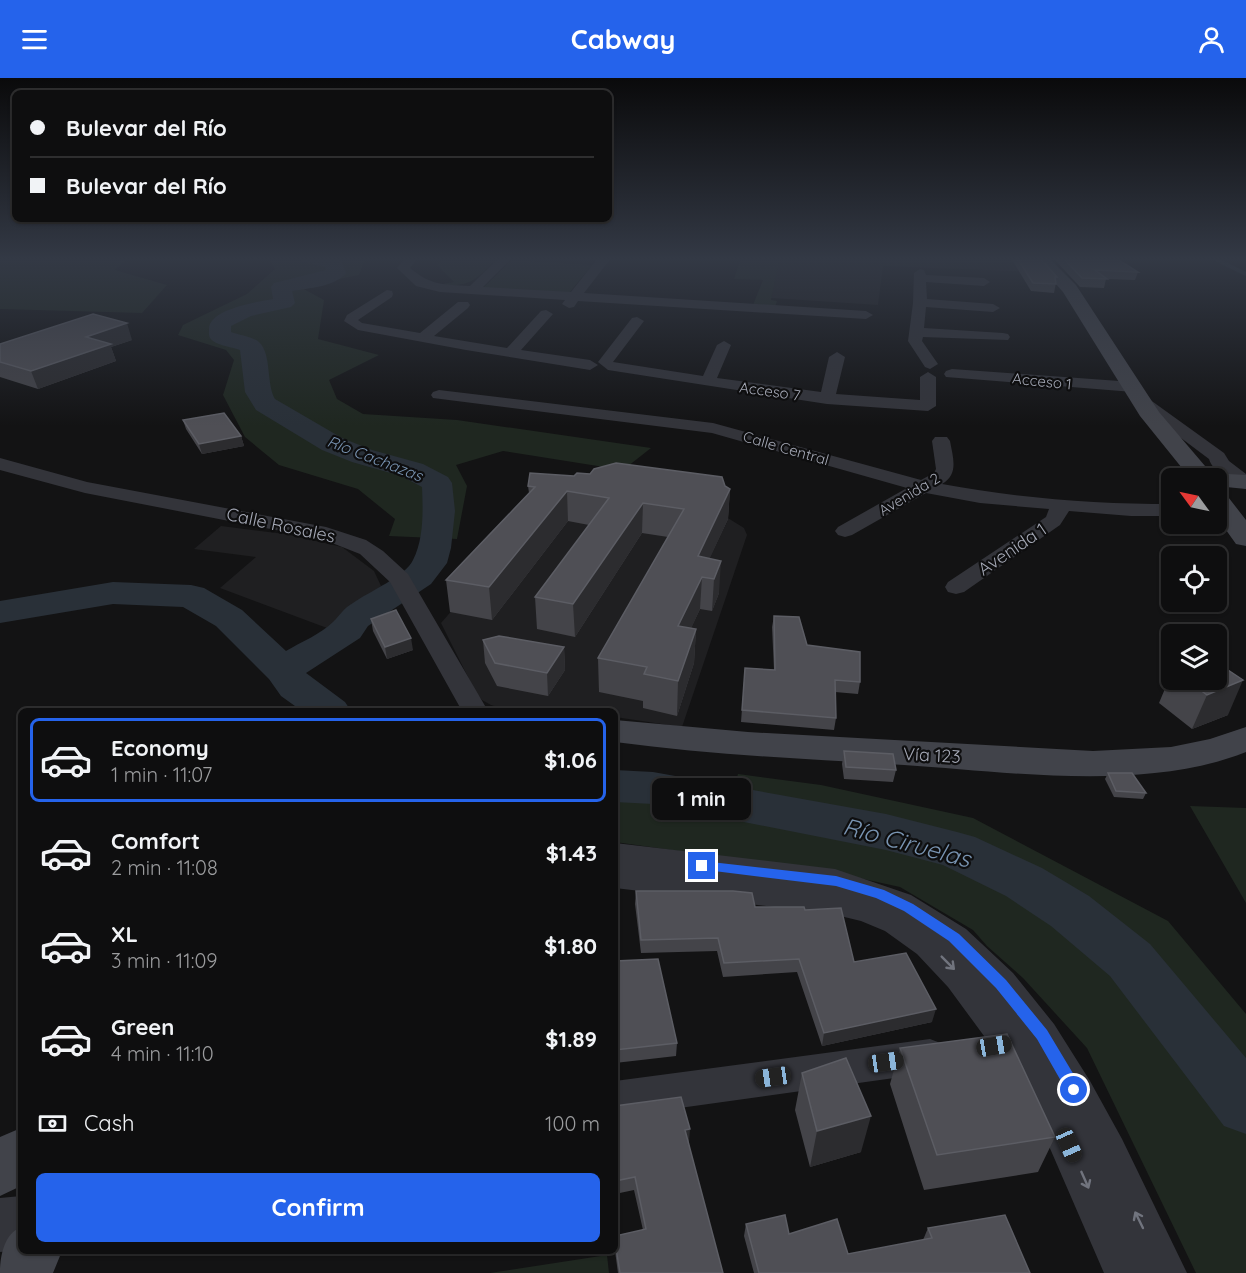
<!DOCTYPE html>
<html lang="en">
<head>
<meta charset="utf-8">
<style>
  :root { --surface:#0e0e0f; --page:#1c1c1d; --text:#f1f3f6; --muted:#9b9c9e; --line:#2e2e2f; --accent:#2563eb }
  body { margin:0; font-family:Quicksand,sans-serif; background:var(--page); color:var(--text); height:100vh; display:flex; flex-direction:column; font-size:22px; white-space:nowrap }
  * { box-sizing:border-box; margin:0 }
  p { font-size:20px; color:var(--muted) }
  .icon { flex:none; width:33px; height:33px; fill:none; stroke:currentColor; stroke-width:2; stroke-linecap:round; stroke-linejoin:round }
  .map { position:relative; flex:1; overflow:hidden }
  .sheet { position:absolute; left:18px; top:630px; width:600px; height:546px; display:flex; flex-direction:column; background:var(--surface); border-radius:9px; box-shadow:0 2px 4px #0004,0 0 0 2px var(--line) }
  .sheet>* { flex:none }
  .banner { position:absolute; left:12px; top:12px; width:600px; height:132px; border-radius:9px; box-shadow:0 2px 4px #0004,0 0 0 2px var(--line); display:grid; align-content:center; height:132px; padding:0 18px; background:var(--surface) }
  .needle { width:39px; rotate:303deg }
  .controls { position:absolute; left:1161px; top:390px; display:grid; gap:12px }
  .controls a { display:grid; place-items:center; width:66px; height:66px; border-radius:9px; background:var(--surface); box-shadow:0 2px 4px #0004,0 0 0 2px var(--line); font-size:30px }
  .end { position:absolute; width:27px; height:27px; margin:-14px; border:8px solid #2563eb; background:#fff; box-shadow:0 0 0 3px #fff }
  .from { border-radius:50% }
  .bubble { position:absolute; height:42px; border-radius:9px; background:var(--surface); box-shadow:0 2px 4px #0004,0 0 0 2px var(--line); font-size:20px; font-weight:700; line-height:42px; text-align:center }
  .car { position:absolute; width:18px; height:36px; margin:-18px -9px; border-radius:8px; box-shadow:0 0 4px 2px #0007; background:linear-gradient(#222 24%,#8ab4d8 0 40%,#222 0 76%,#8ab4d8 0 86%,#222 0) }
  .banner b { display:flex; align-items:center; gap:21px; height:57px; font-size:22px }
  .banner b+b { border-top:2px solid var(--line) }
  .banner i { width:15px; height:15px; background:var(--text) }
  ul { padding:10px 0 0; list-style:none }
  li { display:flex; align-items:center; gap:18px; height:84px; margin:0 12px 9px; padding:0 6px; border:3px solid transparent; border-radius:9px }
  li div { flex:1 }
  li b { display:block; font-size:22px }
  li em { font-style:normal; font-weight:700 }
  li.selected { border-color:var(--accent) }
  li>.icon { width:54px; height:54px; stroke-width:1.5 }
  .pay { display:flex; align-items:center; gap:15px; height:66px; padding:0 18px; font-size:22px }
  .pay p { margin-inline-start:auto }
  .button { display:flex; gap:12px; margin-top:auto; padding:12px 18px }
  .button a { flex:1; height:69px; border-radius:9px; background:var(--accent); color:#fff; font-size:24px; font-weight:700; line-height:69px; text-align:center }
  header { display:flex; justify-content:space-between; align-items:center; height:78px; padding:0 18px; background:var(--accent); color:#fff; font-size:27px; font-weight:700 }
  .map>svg:first-child { display:block }
  .built { fill:#1f1f21 }
  .green { fill:#1f2720 }
  .lines { fill:none; stroke-linecap:round; stroke-linejoin:round }
  .stream { stroke:#293038; stroke-width:4 }
  .river { fill:#293038; fill-rule:evenodd }
  .minor { fill:#33343a; fill-rule:evenodd }
  .tertiary { fill:#33343a; fill-rule:evenodd }
  .secondary { fill:#41434a; fill-rule:evenodd }
  .wall { fill:#444449 }
  .shaded-wall { fill:#2c2c2f }
  .building { fill:#4f4f55; stroke:#5c5d64; stroke-width:1.5 }
  .oneway { stroke:#71747e }
  .route { fill:#2563eb }
  .labels { text-anchor:middle; dominant-baseline:central; stroke-width:4.5; stroke-linejoin:round; paint-order:stroke }
  .far-street-label { font-size:15px; fill:#a4a8b5; stroke:#0e0e0f }
  .far-water-label { font-size:16px; font-style:italic; fill:#7994b2; stroke:#0e0e0f }
  .street-label { font-size:18px; fill:#a4a8b5; stroke:#0e0e0f }
  .near-water-label { font-size:24px; font-style:italic; fill:#7994b2; stroke:#0e0e0f }
</style>
</head>
<body>
<header><svg class="icon" aria-label="menu" viewBox="0 0 24 24"><path d="M4 6h16M4 12h16M4 18h16"/></svg>Cabway<svg class="icon" aria-label="person" viewBox="0 0 24 24"><circle cx="12" cy="8" r="4"/><path d="M4 21q1-7 8-7t8 7"/></svg></header>
<div class="map">
<svg width="1246" height="1195" viewBox="0 0 1246 1195">
  <rect width="100%" height="100%" fill="#131314"/>
  <path class="built" d="M780,180H893L1030,185L1037,194L883,188L878,227L771,220Z
    M536,436L723,437L744,450L747,457L682,649L615,639V633H578L546,628L527,633H510L491,627L482,622L475,613L441,545Z
    M221,448L285,456L342,469L374,493L381,508L327,550L220,510L256,479L194,471Z"/>
  <path class="green" d="M0,180H128L115,192L167,207L142,235L0,231Z
    M269,180H365L359,197L300,209L324,222L318,261L379,277L329,302L337,321L363,336L457,342L651,370L623,392L503,373L456,387L467,408L457,461L389,458L395,441L358,411L279,387L245,359L223,317L234,282L226,272L178,257L183,247L247,216L275,191Z
    M444,180H498C474,203 472,209 437,207L454,204L437,187Z
    M741,180H780L771,222L777,223L775,229L753,227L763,202L734,201Z
    M932,180H1025L1030,185L932,183Z
    M512,182L592,187L569,215L483,210Z
    M738,696L821,707L973,740L1168,843L1246,936V1195H1196L1087,970L1023,900L987,868L973,852L900,809L836,795L615,764V713L657,715L728,730Z
    M1190,728L1246,730V825Z
    M607,1177L609,1195H490Z"/>
  <g class="lines">
    <path class="stream" d="M1213,180L1246,196"/>
    <path class="river" d="M301,180L341,181L346,195C335,209 308,210 292,213L295,225L291,229L251,238L231,248V254C239,257 253,259 259,264C272,276 266,306 275,321L342,360L372,372L423,386L448,399L452,405L455,433L451,470L447,485L431,506L368,548L360,560L306,595L345,624L351,633H302L281,618L269,601L216,548L183,529L113,526L0,545V523L113,504L191,507L204,510L242,532L286,573C301,564 321,556 333,544C340,537 344,530 353,525C368,514 406,498 413,482C424,461 423,432 422,409L401,398L352,384L322,372L256,332L245,314L240,272C232,269 220,268 213,263C208,260 209,255 209,251C209,231 257,224 273,221L271,209L274,205L326,192L325,189L303,184Z
      M615,692L653,694L886,736L957,754L975,759L1042,790L1089,818L1150,866L1246,980V1056L1224,1048L1110,898L1051,848L1006,818L943,787L886,772L653,726L615,724Z"/>
    <path class="minor" d="M405,180H418L410,190C432,208 442,206 470,208L499,180H512L483,209L571,214L598,180H611L584,215L866,233L873,237L866,241L578,223L574,229L569,230L562,226L565,222L440,214L416,208L397,190Z
      M920,191L924,192L926,197L984,200L990,204L984,208L926,204L927,221L993,226L1000,230L993,234L926,229L924,250L1003,255L1008,256L1010,259L1008,262L923,259L922,263L938,286L930,291L925,289L908,263L913,225L914,195Z
      M387,212L392,213L393,216L392,219L358,242L362,245L420,255L458,224H468L470,227L468,230L434,258L507,270L541,233L546,232L553,236L521,272L590,282L598,287L590,292L466,272L358,252L344,243L347,237Z
      M637,239L644,243L613,284L703,298L717,267L724,263L731,267L717,300L821,314L829,279L837,274L845,279L836,316L920,322V299L928,294L936,299V328L928,333L827,326L608,292L598,284L632,240Z
      M952,291L1133,304L1141,309L1133,314L946,299L944,296L946,293Z
      M439,312L713,345L921,402L934,395L936,391L932,363L935,359H947L950,363C953,380 959,396 942,406C1017,420 1095,426 1172,426V438H1131L1069,433L1060,447L964,514L956,516L948,514L945,509L948,504L1046,439L1049,431L980,425L926,415L852,457L845,459L838,457L835,453L838,449L907,410L712,355L433,320L431,317L433,314Z
      M1143,319L1149,321L1224,375L1229,383L1246,396V411C1233,408 1213,394 1209,381L1137,327L1135,324L1137,321Z
      M0,380L87,404L326,449L366,462L383,473L408,496L488,633H462L390,504L360,476L322,461L85,415L0,392Z
      M615,765L835,791L911,817L966,851L1013,895L1054,946L1090,1003L1122,1061L1187,1195H1104L1026,1015L948,909L917,876L885,853L861,843L832,836L615,810Z
      M930,961L943,966L949,978L943,990L930,995L615,1039V1003Z"/>
    <path class="tertiary" d="M21,1118V1172L0,1174V1120Z"/>
    <path class="secondary" d="M1033,180H1049L1076,207L1159,334L1211,395L1246,397V411L1216,408V400H1190L1140,338L1063,214Z
      M1216,412L1225,415L1246,442V468L1236,466L1216,438Z
      M615,642L748,654L1093,673L1171,669L1210,661L1246,649V674C1146,714 1010,694 904,687C808,681 711,677 615,664Z
      M21,1050V1108L0,1118V1059Z
      M21,1149V1173H62L53,1195H0C0,1178 4,1156 21,1149Z"/>
  </g>
  <path class="wall" d="M1011,180H1040L1057,199L1054,215L1031,213Z
    M1053,180H1116L1138,194L1135,202L1106,201L1104,210L1080,209Z
    M132,262L111,269L116,283L38,311L0,299V266Z
    M183,342L241,358L244,368L202,376L186,351Z
    M528,408H725L730,411L728,441L709,481L719,515L712,533L700,531L691,550L696,551L694,585L677,638L643,630V623L599,614L598,580L668,459L642,455L575,559L537,551L535,519L589,447L568,443L492,542L450,534L446,502L529,415Z
    M774,538L807,567L860,604L858,616L835,614L836,640L834,652L741,644L745,590L774,592L772,549Z
    M371,541L413,572L387,581L373,553Z
    M483,562L564,569L565,592L548,618L497,608L485,585Z
    M1172,594V602H1216L1228,637L1192,651L1159,625Z
    M844,673L896,692L893,704L844,701L842,686Z
    M1108,695L1146,715L1143,721L1114,719L1105,701Z
    M636,813L755,829L805,832L854,884L932,944L822,968L797,894L723,899L717,873L641,875L635,826Z
    M615,883L677,965L676,978L615,985Z
    M900,970L1055,1059L1038,1094L924,1112L890,1006Z
    M802,995L861,1074L810,1089L795,1032Z
    M615,1028L689,1064H688L723,1195H618L615,1173V1158L643,1152L634,1112L615,1116Z
    M746,1146L789,1156L848,1176L923,1162L928,1150L1030,1195H754L744,1158Z"/>
  <path class="shaded-wall" d="M127,245L132,262L111,269L116,283L38,311L31,293L86,259Z
    M241,358L244,368L202,376L199,366Z
    M730,411L728,441L696,510L698,478Z
    M567,413L568,443L492,542L489,509Z
    M643,425L642,455L575,559L573,526Z
    M721,483L719,515L712,533L714,501Z
    M702,499L700,531L677,581L678,548Z
    M696,551L694,585L677,638L678,603Z
    M411,560L413,572L387,581L385,569Z
    M564,569L565,592L548,618L547,595Z
    M1243,602L1228,637L1192,651L1207,617Z
    M936,931L932,944L822,968L824,955Z
    M871,1038L861,1074L810,1089L817,1053Z
    M690,1051L689,1064L684,1065L685,1052Z"/>
  <path class="building" d="M1017,180H1040L1057,199H1055L1056,206L1033,205Z
    M1063,180H1116L1138,194L1095,192L1107,201L1082,200Z
    M93,236L127,245L86,259L111,266L31,293L0,284V266Z
    M224,335L241,358L199,366L183,342Z
    M616,385L722,399L725,408L730,411L698,478L721,483L714,501L702,499L678,548L696,551L678,603L644,596L647,589L598,580L684,431L643,425L573,526L535,519L609,420L567,413L489,509L446,502L535,409L528,408L530,395L574,398L577,395L590,396L594,391Z
    M396,532L411,560L385,569L371,541Z
    M774,538L799,539L807,567L860,574V604L835,602L836,640L742,632L745,590L775,592Z
    M499,558L564,569L547,595L495,585L483,562Z
    M1216,584L1243,602L1207,617L1187,602H1216Z
    M844,673L893,676L896,692L846,689Z
    M1108,695H1132L1146,715L1116,713Z
    M636,813H733L752,815L755,829H804L805,832L841,830L854,884L906,875L936,931L824,955L799,881L724,885L718,860L641,862Z
    M658,881L677,965L615,972V883Z
    M1007,956L1055,1059L937,1077L900,970Z
    M846,980L871,1038L817,1053L802,995Z
    M681,1019L690,1051L685,1052L723,1195H620L615,1164V1158L646,1151L635,1099L615,1103V1028Z
    M785,1137L789,1156L837,1141L848,1176L932,1160L928,1150L1005,1137L1030,1195H759L746,1146Z"/>
  <defs><path id="oneway-shaft" d="M-6 0H5M1.5-3L5.5 0L1.5 3" fill="none" stroke-width="1.6" stroke-linecap="round" stroke-linejoin="round" transform="scale(1.5)"/></defs>
  <g class="oneway">
    <use href="#oneway-shaft" transform="translate(948 885) rotate(45)"/>
    <use href="#oneway-shaft" transform="translate(1085 1102) rotate(66)"/>
    <use href="#oneway-shaft" transform="translate(1139 1142) rotate(-116)"/>
  </g>
  <linearGradient id="sky" x2="0" y2="1"><stop stop-color="#0a0a0b"/><stop offset="0.52" stop-color="#333945"/><stop offset="1" stop-color="#333945" stop-opacity="0"/></linearGradient>
  <rect width="1246" height="348" fill="url(#sky)"/>
  <path class="route" d="M702,783L836,798L884,812L913,826L959,856L1006,902L1047,952L1080,1007L1082,1012L1080,1017L1074,1019L1069,1017L1037,961L996,910L949,863L904,833L876,820L836,808L698,791L696,788Z"/>
  <g class="labels">
    <g class="far-street-label">
      <text transform="translate(1042 303) rotate(6)">Acceso 1</text>
      <text transform="translate(770 313) rotate(8)">Acceso 7</text>
      <text transform="translate(786 370) rotate(16)">Calle Central</text>
      <text transform="translate(909 416) rotate(-31)">Avenida 2</text>
    </g>
    <g class="far-water-label">
      <text transform="translate(375 380) rotate(21)">Río Cachazas</text>
    </g>
    <g class="street-label">
      <text transform="translate(281 447) rotate(12)">Calle Rosales</text>
      <text transform="translate(1012 471) rotate(-34)">Avenida 1</text>
      <text transform="translate(932 677) rotate(3)">Vía 123</text>
    </g>
    <g class="near-water-label">
      <text transform="translate(907 764) rotate(15)">Río Ciruelas</text>
    </g>
  </g>
</svg>
<div class="controls">
<a><svg class="needle" viewBox="-14 -14 28 28"><path d="M0-13l5 13h-10z" fill="#e53935"/><path d="M0 13l5-13h-10z" fill="#9b9c9e"/></svg></a>
<a><svg class="icon" aria-label="locate" viewBox="0 0 24 24"><circle cx="12" cy="12" r="6"/><path d="M12 2v4M12 18v4M2 12h4M18 12h4"/></svg></a>
<a><svg class="icon" aria-label="layers" viewBox="0 0 24 24"><path d="M12 4l9 5-9 5-9-5zM3 14l9 5 9-5"/></svg></a>
</div>
<i class="end from" style="left:1074px;top:1012px"></i>
<i class="end" style="left:702px;top:788px"></i>
<div class="bubble" style="left:652px;top:700px;width:99px">1 min</div>
<i class="car" style="left:994px;top:968px;rotate:80deg"></i>
<i class="car" style="left:886px;top:984px;rotate:82deg"></i>
<i class="car" style="left:773px;top:999px;rotate:262deg"></i>
<i class="car" style="left:1069px;top:1067px;rotate:156deg"></i>
<div class="banner">
<b><i class="from"></i>Bulevar del Río</b>
<b><i></i>Bulevar del Río</b>
</div>
<section class="sheet">
<ul>
<li class="selected"><svg class="icon" aria-label="car" viewBox="0 0 24 24"><path d="M5 17H2v-5l4-1 3-4h7l3 4 3 1v5h-3M9 17h6M6 11h13"/><circle cx="7" cy="17" r="2"/><circle cx="17" cy="17" r="2"/></svg><div><b>Economy</b><p>1 min · 11:07</p></div><em>$1.06</em></li>
<li><svg class="icon" aria-label="car" viewBox="0 0 24 24"><path d="M5 17H2v-5l4-1 3-4h7l3 4 3 1v5h-3M9 17h6M6 11h13"/><circle cx="7" cy="17" r="2"/><circle cx="17" cy="17" r="2"/></svg><div><b>Comfort</b><p>2 min · 11:08</p></div><em>$1.43</em></li>
<li><svg class="icon" aria-label="car" viewBox="0 0 24 24"><path d="M5 17H2v-5l4-1 3-4h7l3 4 3 1v5h-3M9 17h6M6 11h13"/><circle cx="7" cy="17" r="2"/><circle cx="17" cy="17" r="2"/></svg><div><b>XL</b><p>3 min · 11:09</p></div><em>$1.80</em></li>
<li><svg class="icon" aria-label="car" viewBox="0 0 24 24"><path d="M5 17H2v-5l4-1 3-4h7l3 4 3 1v5h-3M9 17h6M6 11h13"/><circle cx="7" cy="17" r="2"/><circle cx="17" cy="17" r="2"/></svg><div><b>Green</b><p>4 min · 11:10</p></div><em>$1.89</em></li>
</ul>
<div class="pay"><svg class="icon" aria-label="cash" viewBox="0 0 24 24"><path d="M3 7h18v10H3z"/><circle cx="12" cy="12" r="2"/></svg>Cash<p>100 m</p></div>
<div class="button"><a>Confirm</a></div>
</section>
</div>
</body>
</html>
